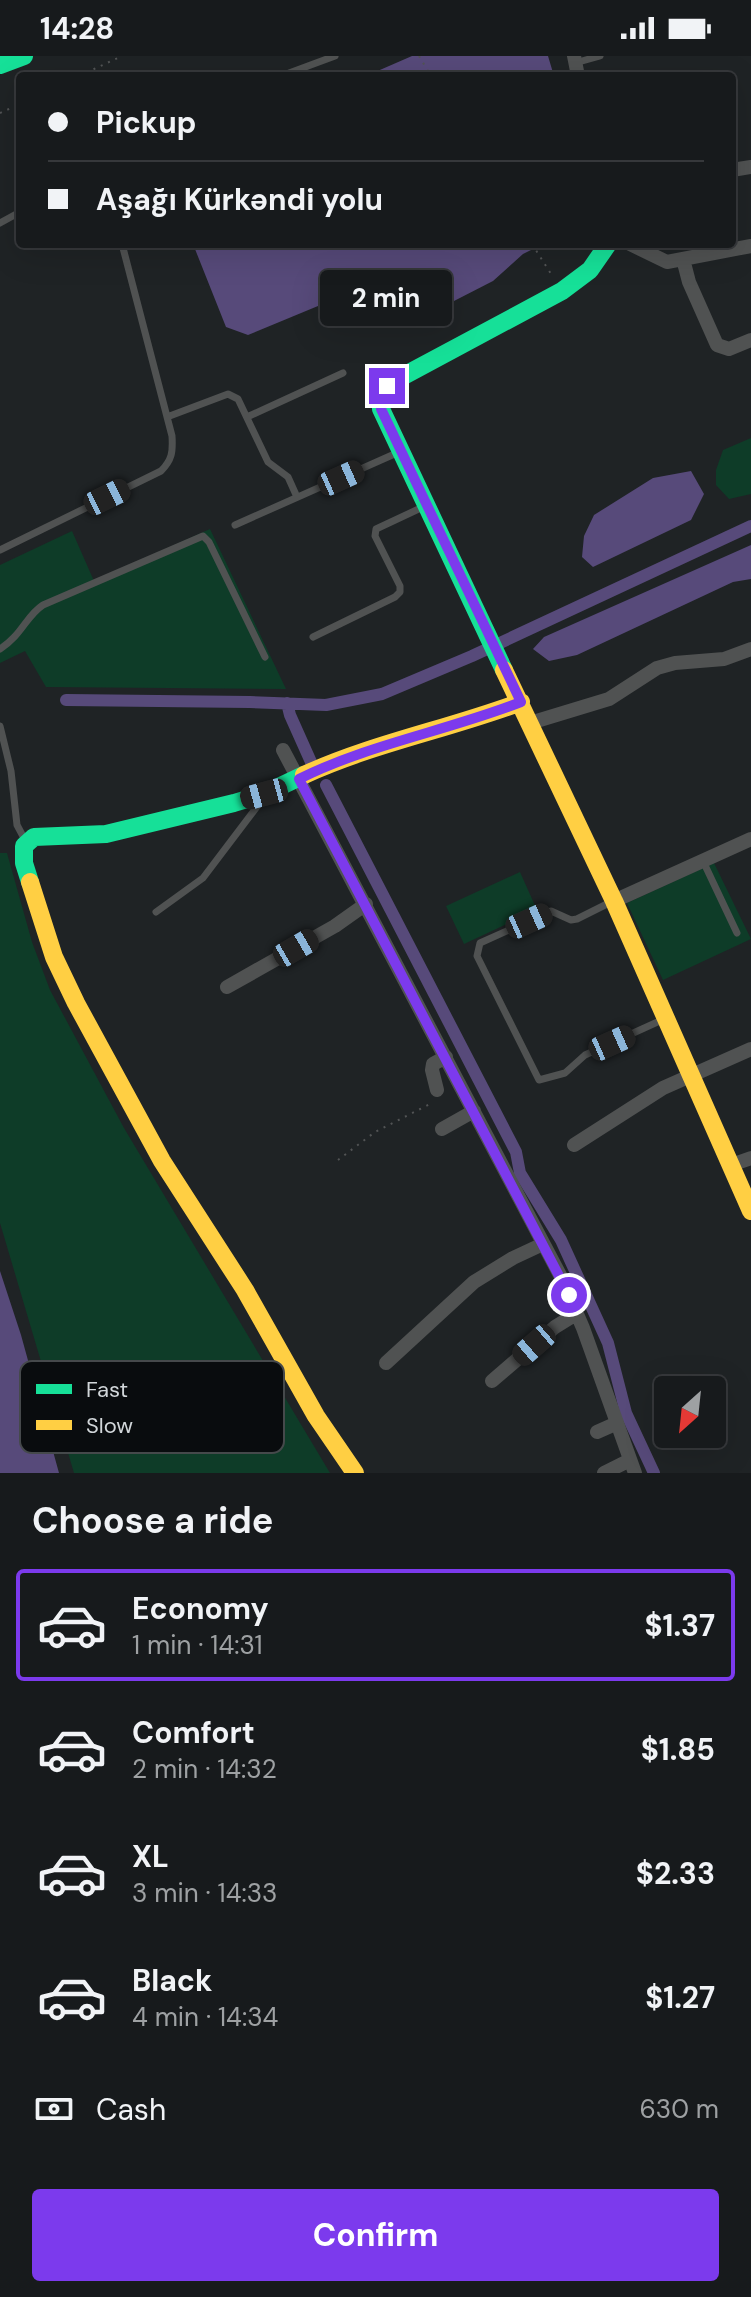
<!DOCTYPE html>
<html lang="en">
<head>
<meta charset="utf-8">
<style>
  :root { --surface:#171a1c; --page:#202325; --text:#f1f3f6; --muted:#9ea1a3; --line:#36383b; --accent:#7c3aed }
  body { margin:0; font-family:"DM Sans",sans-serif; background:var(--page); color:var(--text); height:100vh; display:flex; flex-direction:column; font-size:30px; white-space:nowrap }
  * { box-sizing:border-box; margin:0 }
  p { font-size:26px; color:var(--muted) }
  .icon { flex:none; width:44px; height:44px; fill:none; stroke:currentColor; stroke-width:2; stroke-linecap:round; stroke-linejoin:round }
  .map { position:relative; height:1417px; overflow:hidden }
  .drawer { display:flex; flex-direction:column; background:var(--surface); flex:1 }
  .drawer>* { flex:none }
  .guide { position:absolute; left:16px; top:16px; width:720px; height:176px; border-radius:8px; box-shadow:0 8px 32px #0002,0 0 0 2px var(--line); display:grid; align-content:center; height:176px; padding:0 32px; background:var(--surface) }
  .needle { width:52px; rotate:207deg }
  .controls { position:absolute; left:654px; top:1320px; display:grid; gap:16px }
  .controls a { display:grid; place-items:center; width:72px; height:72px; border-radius:8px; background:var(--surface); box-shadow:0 8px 32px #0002,0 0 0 2px var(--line); font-size:40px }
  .end { position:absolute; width:36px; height:36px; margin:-18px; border:10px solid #7c3aed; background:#fff; box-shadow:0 0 0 4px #fff }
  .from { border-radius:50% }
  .bubble { position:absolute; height:56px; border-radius:8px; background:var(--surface); box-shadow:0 8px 32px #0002,0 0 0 2px var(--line); font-size:26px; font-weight:700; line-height:56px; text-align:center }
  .car { position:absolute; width:24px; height:48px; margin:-24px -12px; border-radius:10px; box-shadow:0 0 6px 2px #0007; background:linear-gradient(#222 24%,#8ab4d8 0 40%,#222 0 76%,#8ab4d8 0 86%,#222 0) }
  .guide b { display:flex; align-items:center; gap:28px; height:76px; font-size:30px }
  .guide b+b { border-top:2px solid var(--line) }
  .guide i { width:20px; height:20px; background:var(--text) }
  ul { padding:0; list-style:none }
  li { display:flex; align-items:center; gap:24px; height:112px; margin:0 16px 12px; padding:0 16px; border:4px solid transparent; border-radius:8px }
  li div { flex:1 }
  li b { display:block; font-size:30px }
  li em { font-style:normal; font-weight:700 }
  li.selected { border-color:var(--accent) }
  li>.icon { width:72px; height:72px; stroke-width:1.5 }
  h2 { padding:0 32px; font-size:36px; line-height:96px }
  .pay { display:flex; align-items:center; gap:20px; height:88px; padding:0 32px; font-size:30px }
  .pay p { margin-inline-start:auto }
  .primary-button { display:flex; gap:16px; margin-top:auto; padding:16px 32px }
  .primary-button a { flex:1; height:92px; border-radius:8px; background:var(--accent); color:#fff; font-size:32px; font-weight:700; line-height:92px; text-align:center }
  .status { display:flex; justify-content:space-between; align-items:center; height:56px; padding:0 40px; background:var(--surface); direction:ltr }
  .status svg { height:22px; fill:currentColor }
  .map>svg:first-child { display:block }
  .green { fill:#0e3c28 }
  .water { fill:#574a7a }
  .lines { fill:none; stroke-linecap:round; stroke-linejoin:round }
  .canal { stroke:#574a7a; stroke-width:12 }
  .path { stroke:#525455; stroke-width:2; stroke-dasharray:2 6; stroke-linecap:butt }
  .lane { stroke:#505252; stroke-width:7 }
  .street { stroke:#505252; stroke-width:14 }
  .fast { stroke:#16e098; stroke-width:18 }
  .slow { stroke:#ffcf43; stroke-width:18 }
  .route { stroke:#7c3aed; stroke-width:10 }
  .key { fill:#090c0e; stroke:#45494b; stroke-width:2 }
  .key-label { font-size:22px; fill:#d1d6d9 }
</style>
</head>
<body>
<div class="status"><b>14:28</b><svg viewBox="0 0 49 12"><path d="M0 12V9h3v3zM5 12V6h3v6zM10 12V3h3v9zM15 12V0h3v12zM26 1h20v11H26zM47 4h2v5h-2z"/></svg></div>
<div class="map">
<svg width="751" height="1417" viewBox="0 0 751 1417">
  <rect width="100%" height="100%" fill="#1f2325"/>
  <path class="green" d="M751,382V438L729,443L716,429V414L723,394Z
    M210,473L286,633L46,631L25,595L0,607V509L72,475L94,525Z
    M0,797H7L32,886L50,934L124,1072L330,1417H74L0,1167Z
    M714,807L751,883L663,924L627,847Z
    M520,816L537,854L464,888L446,850Z"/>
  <path class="water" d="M412,0H548L554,20H366Z
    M193,188H543L523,198L493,225L454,245L424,248L403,235L378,223L363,230L352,221L339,222L328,232L318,250L248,279L226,271Z
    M691,415L704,438L691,464L593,511L582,501L584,480L594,459L653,422Z
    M751,489V523L733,526L577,599L549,605L533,593L544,581Z
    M0,1215L21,1279L59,1417H0Z"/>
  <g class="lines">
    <path class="canal" d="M66,644L250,646L326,649L382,638L472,600L751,470
      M287,647L290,659L311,706
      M326,729L516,1096L520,1117L561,1184L608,1287L626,1357L654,1417"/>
    <path class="path" d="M419,0L431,20
      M79,20L122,0
      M0,57L20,48
      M532,188L553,221
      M338,1104L375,1076L432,1047"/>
    <path class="lane" d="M575,7L600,0
      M281,20L335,0
      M0,167L20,156
      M167,361L228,338L238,343L268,406L288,421L297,441
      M247,361L343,317
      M235,469L399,396
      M0,494L161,415C172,404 173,396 172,380L122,188
      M313,581L395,541L400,536V530L375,480L376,473L425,450
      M0,593C22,579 26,560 43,549L203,480L209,486L265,601
      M0,670L11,715L17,769L25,784
      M703,805L737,877
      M613,845L577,863L571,864L551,855L480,887L477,900L539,1024L565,1017L585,999L664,963
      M156,856L203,822L262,744"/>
    <path class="street" d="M574,0L578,20
      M732,114L751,111
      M630,188L667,206L751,190
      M683,203L689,226L717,289L729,293L751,284
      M530,667L609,643L657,612L675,607L724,603L751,593
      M283,694L561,1221L583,1272L635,1417
      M614,845L751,783
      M227,931L335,870L366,848
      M437,1034L432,1014L433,1008L446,1001
      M442,1073L474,1055
      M574,1089L663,1032L751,993
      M731,1109L751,1102
      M386,1307L474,1226L513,1202L543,1188
      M492,1325L555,1271L576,1258
      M597,1376L615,1368
      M604,1417L630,1404"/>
    <path class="fast" d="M0,9L24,0
      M504,614L381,353L383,337L394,325L562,235L590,214L608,188
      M30,826L24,807V790L34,781L106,778L234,747L264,738L304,719"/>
    <path class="slow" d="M504,614L614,845L751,1155
      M304,719C374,687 449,673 521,646
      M30,826L54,901L76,947L162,1105L245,1234L316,1360L355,1417"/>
  </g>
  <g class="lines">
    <path class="route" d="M387,330L381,345V353L521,646C447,675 369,688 299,723L569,1239"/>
  </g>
  <rect x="20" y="1305" width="264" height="92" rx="12" class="key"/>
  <rect x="36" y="1328" width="36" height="10" fill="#16e098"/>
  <rect x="36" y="1364" width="36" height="10" fill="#ffcf43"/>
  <g class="key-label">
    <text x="86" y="1341">Fast</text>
    <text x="86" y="1377">Slow</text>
  </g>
</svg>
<div class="controls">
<a><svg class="needle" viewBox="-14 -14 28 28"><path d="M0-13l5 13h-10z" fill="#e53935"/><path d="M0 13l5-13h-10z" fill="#9ea1a3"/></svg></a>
</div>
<i class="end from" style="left:569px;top:1239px"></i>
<i class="end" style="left:387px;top:330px"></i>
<div class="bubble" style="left:320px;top:214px;width:132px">2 min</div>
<i class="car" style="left:341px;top:422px;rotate:66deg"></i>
<i class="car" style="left:107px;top:441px;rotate:64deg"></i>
<i class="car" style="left:264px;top:738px;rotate:255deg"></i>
<i class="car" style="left:529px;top:865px;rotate:66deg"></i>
<i class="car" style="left:296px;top:892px;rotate:60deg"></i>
<i class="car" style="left:612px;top:987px;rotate:66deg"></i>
<i class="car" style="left:534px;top:1289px;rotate:229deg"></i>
<div class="guide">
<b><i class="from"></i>Pickup</b>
<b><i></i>Aşağı Kürkəndi yolu</b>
</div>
</div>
<section class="drawer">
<h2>Choose a ride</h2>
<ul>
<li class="selected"><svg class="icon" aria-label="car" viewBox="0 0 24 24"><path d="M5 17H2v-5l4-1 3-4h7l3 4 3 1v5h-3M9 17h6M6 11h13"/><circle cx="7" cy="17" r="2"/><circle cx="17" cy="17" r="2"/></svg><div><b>Economy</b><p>1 min · 14:31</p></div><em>$1.37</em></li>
<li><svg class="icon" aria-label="car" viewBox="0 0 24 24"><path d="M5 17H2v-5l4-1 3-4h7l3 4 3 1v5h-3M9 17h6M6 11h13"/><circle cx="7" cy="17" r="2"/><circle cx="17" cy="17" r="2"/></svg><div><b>Comfort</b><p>2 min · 14:32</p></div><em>$1.85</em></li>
<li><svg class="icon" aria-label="car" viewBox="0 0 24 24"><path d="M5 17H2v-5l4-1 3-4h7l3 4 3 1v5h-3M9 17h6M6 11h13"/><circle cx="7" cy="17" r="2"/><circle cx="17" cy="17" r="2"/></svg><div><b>XL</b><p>3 min · 14:33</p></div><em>$2.33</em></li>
<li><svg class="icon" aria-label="car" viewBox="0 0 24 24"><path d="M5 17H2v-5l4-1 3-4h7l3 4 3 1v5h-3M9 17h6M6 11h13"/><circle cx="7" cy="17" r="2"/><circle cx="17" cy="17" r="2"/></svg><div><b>Black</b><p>4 min · 14:34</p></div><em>$1.27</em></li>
</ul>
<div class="pay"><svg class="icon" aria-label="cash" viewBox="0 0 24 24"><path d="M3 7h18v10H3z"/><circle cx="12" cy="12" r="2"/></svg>Cash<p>630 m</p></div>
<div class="primary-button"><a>Confirm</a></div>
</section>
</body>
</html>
